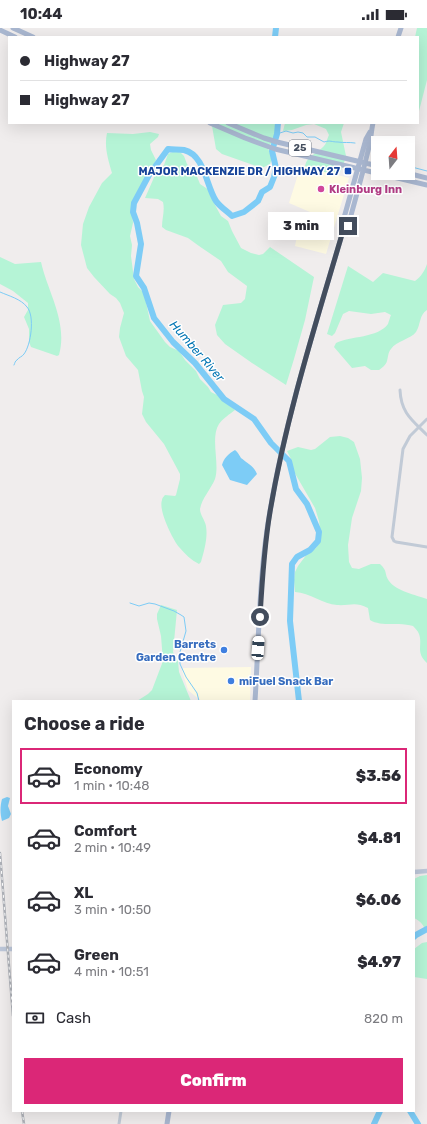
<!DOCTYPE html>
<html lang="en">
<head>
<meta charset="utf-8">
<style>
  :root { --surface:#fff; --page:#f7f7f7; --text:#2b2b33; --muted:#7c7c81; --line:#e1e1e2; --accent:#db2777 }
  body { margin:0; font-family:Rubik,sans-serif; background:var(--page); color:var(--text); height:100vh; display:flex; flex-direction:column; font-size:15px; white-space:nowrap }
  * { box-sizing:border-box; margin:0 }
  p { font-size:13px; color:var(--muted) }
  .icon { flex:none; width:22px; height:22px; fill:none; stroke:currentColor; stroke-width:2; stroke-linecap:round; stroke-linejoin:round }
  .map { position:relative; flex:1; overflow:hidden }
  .side { position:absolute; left:12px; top:672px; width:403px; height:412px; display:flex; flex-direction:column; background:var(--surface); border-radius:0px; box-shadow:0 4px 16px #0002 }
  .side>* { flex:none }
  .guide { position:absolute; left:8px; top:8px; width:411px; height:88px; border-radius:0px; box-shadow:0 4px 16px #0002; display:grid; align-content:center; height:88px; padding:0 12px; background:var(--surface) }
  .needle { width:26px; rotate:17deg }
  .tools { position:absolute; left:371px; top:108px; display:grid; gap:8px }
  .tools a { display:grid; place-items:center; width:44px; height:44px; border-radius:0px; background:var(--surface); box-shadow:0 4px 16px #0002; font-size:20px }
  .end { position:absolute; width:18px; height:18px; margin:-9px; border:5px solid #434d5d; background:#fff; box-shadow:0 0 0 2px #fff }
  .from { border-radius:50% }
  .bubble { position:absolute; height:28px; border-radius:0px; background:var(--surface); box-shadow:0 4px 16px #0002; font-size:13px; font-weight:800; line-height:28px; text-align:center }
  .car { position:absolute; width:12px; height:24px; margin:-12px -6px; border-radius:5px; box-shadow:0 0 3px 1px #0007; background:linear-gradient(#fff 24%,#345 0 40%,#fff 0 76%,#345 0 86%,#fff 0) }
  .guide b { display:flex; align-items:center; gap:14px; height:38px; font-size:15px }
  .guide b+b { border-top:1px solid var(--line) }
  .guide i { width:10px; height:10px; background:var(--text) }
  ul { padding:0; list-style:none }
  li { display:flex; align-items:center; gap:12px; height:56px; margin:0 8px 6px; padding:0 4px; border:2px solid transparent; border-radius:0px }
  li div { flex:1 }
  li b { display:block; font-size:15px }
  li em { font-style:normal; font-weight:800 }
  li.active { border-color:var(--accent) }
  li>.icon { width:36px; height:36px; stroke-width:1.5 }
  h2 { padding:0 12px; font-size:18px; line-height:48px }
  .pay { display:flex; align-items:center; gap:10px; height:44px; padding:0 12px; font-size:15px }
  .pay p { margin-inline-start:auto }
  .action { display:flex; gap:8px; margin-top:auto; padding:8px 12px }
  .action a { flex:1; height:46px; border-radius:0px; background:var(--accent); color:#fff; font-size:16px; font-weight:800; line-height:46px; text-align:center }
  .status { display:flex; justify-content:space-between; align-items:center; height:28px; padding:0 20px; background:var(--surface); direction:ltr }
  .status svg { height:11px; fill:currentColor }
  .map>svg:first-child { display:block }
  .commercial { fill:#fefae3 }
  .green { fill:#b5f4d6 }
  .water { fill:#7dccf6 }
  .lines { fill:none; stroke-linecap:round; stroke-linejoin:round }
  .stream { stroke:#7dccf6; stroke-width:1 }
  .river { stroke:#7dccf6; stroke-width:6 }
  .minor { stroke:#c1cad6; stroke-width:3 }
  .secondary { stroke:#bdc7d9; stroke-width:4.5 }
  .primary { stroke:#a9b7d0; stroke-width:5 }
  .rail-casing { stroke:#aeb1b8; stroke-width:2.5 }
  .rail { stroke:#fff; stroke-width:1; stroke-dasharray:3; stroke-linecap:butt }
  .route { stroke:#434d5d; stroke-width:5 }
  .transit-dot { fill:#1a4fb4; stroke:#fff; stroke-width:1.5 }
  .hotel-dot { fill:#d1479c; stroke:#fff; stroke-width:1.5 }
  .shop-dot { fill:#3f7fe0; stroke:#fff; stroke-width:1.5 }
  .labels { text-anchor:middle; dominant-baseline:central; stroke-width:3; stroke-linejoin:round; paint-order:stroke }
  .shield { fill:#fff; stroke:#7b828e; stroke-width:1 }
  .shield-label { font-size:10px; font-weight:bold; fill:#434d5d }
  .transit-label { font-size:11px; font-weight:bold; fill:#164399; stroke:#fff; text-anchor:end }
  .hotel-label { font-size:11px; font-weight:bold; fill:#b23c85; stroke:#fff; text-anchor:start }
  .shop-label { font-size:11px; font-weight:bold; fill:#366cbe; stroke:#fff; text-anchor:end }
  .water-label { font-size:12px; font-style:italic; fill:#0075b3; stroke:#fff }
</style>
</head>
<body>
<div class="status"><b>10:44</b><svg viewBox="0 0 49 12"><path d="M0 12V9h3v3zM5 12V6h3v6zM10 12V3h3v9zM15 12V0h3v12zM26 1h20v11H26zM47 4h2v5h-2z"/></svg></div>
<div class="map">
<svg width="427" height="1096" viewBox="0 0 427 1096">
  <rect width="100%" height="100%" fill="#f0eded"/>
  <path class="commercial" d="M301,137L349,150L326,226L295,218L297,208L303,209L310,184L289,175Z
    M251,639L250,673H201L188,662L182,643L183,640Z"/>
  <path class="green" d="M417,0H427V52L419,83H418V9H415Z
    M210,95H279C276,104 276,115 267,118L272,130L270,136L262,140L222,126L216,121L212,98Z
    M285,95H344L341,104L346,128L343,138L340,144L334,147L305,138C307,128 316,126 323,119C326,117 327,111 329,107L326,101L314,96L306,97L292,102L283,103Z
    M150,104L159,106L158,109L150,116L151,122L156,132L150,146L145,152L132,184L133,195L130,208L132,217L131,228L134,251L138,259L144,265L150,293L165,314L170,319L179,323L185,332L196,343L200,351L208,359L211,364L217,367L235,382C230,386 222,391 219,396C210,410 220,436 215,451C211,461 202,470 200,481C200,487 205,492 206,498C208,510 204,523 201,534L199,536C191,532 185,526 179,519C173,512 158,482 162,472C162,470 164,468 165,467L175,468L176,467L180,451V446L164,416L146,394L142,386L144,369L142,363L138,342L126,328L119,309L120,300L124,285L120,275L116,270L110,266L94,249L87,240L81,217L83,196L89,179L102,155L112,145C108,131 104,119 107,105L133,106Z
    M175,123L181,125L184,128L187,136L196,146L200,156L209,162L215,177L221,188L228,193L232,203L241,220L251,225L259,227L263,226L270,219L314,249L305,292L294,331L286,357L252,335L225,316L217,307L215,297L223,277L241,275L245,271L247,258L228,244L221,233L199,218L188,210L166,202L162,199C162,190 165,183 163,174L158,171L145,170L156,145L164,137L168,126Z
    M0,229L15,236L41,234C48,265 68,294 59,327L57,328L31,319L29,314V301L24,289L28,282V275L13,263L0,256Z
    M427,236V282C419,287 421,296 416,304C411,311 396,313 391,321C388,324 388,330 387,333C386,337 382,340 379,342H371L365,338L352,340L334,319L336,315C350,308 378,310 388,296C389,293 390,289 391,287L385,284L371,286L349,283L343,286L335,305L332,308L327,306L348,238L373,254L383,245L415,253C421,249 425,242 427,236Z
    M340,408L348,410L354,414L360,431L362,450L361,463L352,490L348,517L349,534L352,540L359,541L371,536H380C388,543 384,546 389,553C396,563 416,567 427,571V635C415,624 423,617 419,606C418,603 415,600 413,598C409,597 404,596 399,596C390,596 378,597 370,592L368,580C355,573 350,578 337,577C323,576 310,565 295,564L294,552L295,544L298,538L307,526L316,520L321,509L319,493L315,480L293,442L291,431L287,423L298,419L311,422L315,421L330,409Z
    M161,577L177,582L173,624L178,633L179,644L191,673H137L148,666L152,662L163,633L161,608L157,591V586Z
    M427,847V905C424,898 421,893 414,890V851L420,848Z
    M427,914V951L414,949V921L422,915Z"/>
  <path class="water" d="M235,422C238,424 239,427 241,430C247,435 254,438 257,446L247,457L230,452L222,437C224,430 228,426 235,422Z
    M7,769L10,770L8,778L11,786L9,790L2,793C0,786 0,778 2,771Z"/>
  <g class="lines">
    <path class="stream" d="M277,106L286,103L293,105L298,104L303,105L307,109H315L324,114C331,112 331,114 338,114C344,115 349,114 355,115
      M375,122L378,126
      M408,138L427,143
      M0,264C9,268 21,271 27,279C35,288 31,317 24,326C22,329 19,329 17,332C15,333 15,335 14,337
      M130,575L139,578L149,575L155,576L174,583L181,587L184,589L186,603L180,624V636L186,649L197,665L199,673"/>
    <path class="river" d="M275,9L276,0
      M278,95L277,106L272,123L276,140L274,149L270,159L262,164L258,173L244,184L232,188C227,183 220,179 216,173C206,158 205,127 184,122C179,121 173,122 168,121L149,147L134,175L133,184L137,195L141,216L136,248L144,260L154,290L173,314L195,335L224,371L254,391L271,415L289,433L296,461L307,476L319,504L318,513L310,522L297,529L292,536L290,593L299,673
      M414,909L416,907L427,901
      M410,1083L418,1096
      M374,1096L380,1083"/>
    <path class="minor" d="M400,362C401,385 412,392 427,407
      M427,391L410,408L403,421L392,509L394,513L396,514L427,519
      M119,1096L121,1083"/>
    <path class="secondary" d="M414,844L427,843
      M0,921H13"/>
    <path class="primary" d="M13,0L33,9
      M0,2L15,9
      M398,9L401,0
      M210,95L245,110L275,121L427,157
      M228,95L264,110L277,114L378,138
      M407,145L427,150
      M343,203L342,197L366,111L370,104
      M255,673C259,610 259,545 270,483C286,388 316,295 343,203L348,198C355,173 362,148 368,123C371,113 371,104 373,95
      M167,1096L169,1083"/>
    <defs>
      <path id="rail" d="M0,825L13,988
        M22,1083L24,1096"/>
    </defs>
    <use href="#rail" class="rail-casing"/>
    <use href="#rail" class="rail"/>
  </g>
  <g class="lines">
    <path class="route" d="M260,589C262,554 264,519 270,484C286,388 316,295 343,203L348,198"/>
  </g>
  <rect class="transit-dot" x="344" y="139" width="8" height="8" rx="2"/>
  <circle class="hotel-dot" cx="321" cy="161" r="4"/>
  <g class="shop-dot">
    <circle cx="224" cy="622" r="4"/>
    <circle cx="231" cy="653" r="4"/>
  </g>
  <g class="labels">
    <rect class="shield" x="289" y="112" width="22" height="16" rx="3"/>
    <g class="shield-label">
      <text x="300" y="120">25</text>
    </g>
    <g class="transit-label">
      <text x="340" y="143">MAJOR MACKENZIE DR / HIGHWAY 27</text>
    </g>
    <g class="hotel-label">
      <text x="329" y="161">Kleinburg Inn</text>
    </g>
    <g class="shop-label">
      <text x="216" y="616">Barrets<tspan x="216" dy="13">Garden Centre</tspan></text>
      <text x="239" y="653" text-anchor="start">miFuel Snack Bar</text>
    </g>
    <g class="water-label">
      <text transform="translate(197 323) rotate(49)">Humber River</text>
    </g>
  </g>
</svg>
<div class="tools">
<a><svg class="needle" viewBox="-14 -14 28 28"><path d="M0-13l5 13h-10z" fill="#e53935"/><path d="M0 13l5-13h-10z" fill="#7c7c81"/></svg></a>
</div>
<i class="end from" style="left:260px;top:589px"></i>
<i class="end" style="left:348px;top:198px"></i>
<div class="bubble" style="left:268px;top:184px;width:66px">3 min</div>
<i class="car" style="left:258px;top:620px;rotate:4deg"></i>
<div class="guide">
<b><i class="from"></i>Highway 27</b>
<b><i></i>Highway 27</b>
</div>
<section class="side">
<h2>Choose a ride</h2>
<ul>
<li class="active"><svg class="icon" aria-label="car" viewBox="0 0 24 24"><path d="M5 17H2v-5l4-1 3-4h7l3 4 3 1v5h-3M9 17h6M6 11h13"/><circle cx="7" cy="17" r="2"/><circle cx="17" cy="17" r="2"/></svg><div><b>Economy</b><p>1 min · 10:48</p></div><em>$3.56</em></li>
<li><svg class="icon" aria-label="car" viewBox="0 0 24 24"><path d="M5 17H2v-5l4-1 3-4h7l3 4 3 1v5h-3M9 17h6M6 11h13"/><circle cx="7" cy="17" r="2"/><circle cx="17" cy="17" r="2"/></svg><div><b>Comfort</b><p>2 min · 10:49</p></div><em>$4.81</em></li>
<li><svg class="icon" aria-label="car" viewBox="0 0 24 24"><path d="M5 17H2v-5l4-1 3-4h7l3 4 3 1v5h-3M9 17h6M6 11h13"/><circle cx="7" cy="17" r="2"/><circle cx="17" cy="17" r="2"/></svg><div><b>XL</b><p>3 min · 10:50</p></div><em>$6.06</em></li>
<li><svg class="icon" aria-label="car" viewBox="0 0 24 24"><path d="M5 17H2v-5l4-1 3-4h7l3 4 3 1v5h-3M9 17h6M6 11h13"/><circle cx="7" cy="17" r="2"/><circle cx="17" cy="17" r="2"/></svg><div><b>Green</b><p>4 min · 10:51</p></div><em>$4.97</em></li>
</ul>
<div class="pay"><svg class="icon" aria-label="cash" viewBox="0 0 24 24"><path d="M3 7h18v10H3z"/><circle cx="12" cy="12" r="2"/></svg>Cash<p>820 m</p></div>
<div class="action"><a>Confirm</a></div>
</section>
</div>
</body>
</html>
